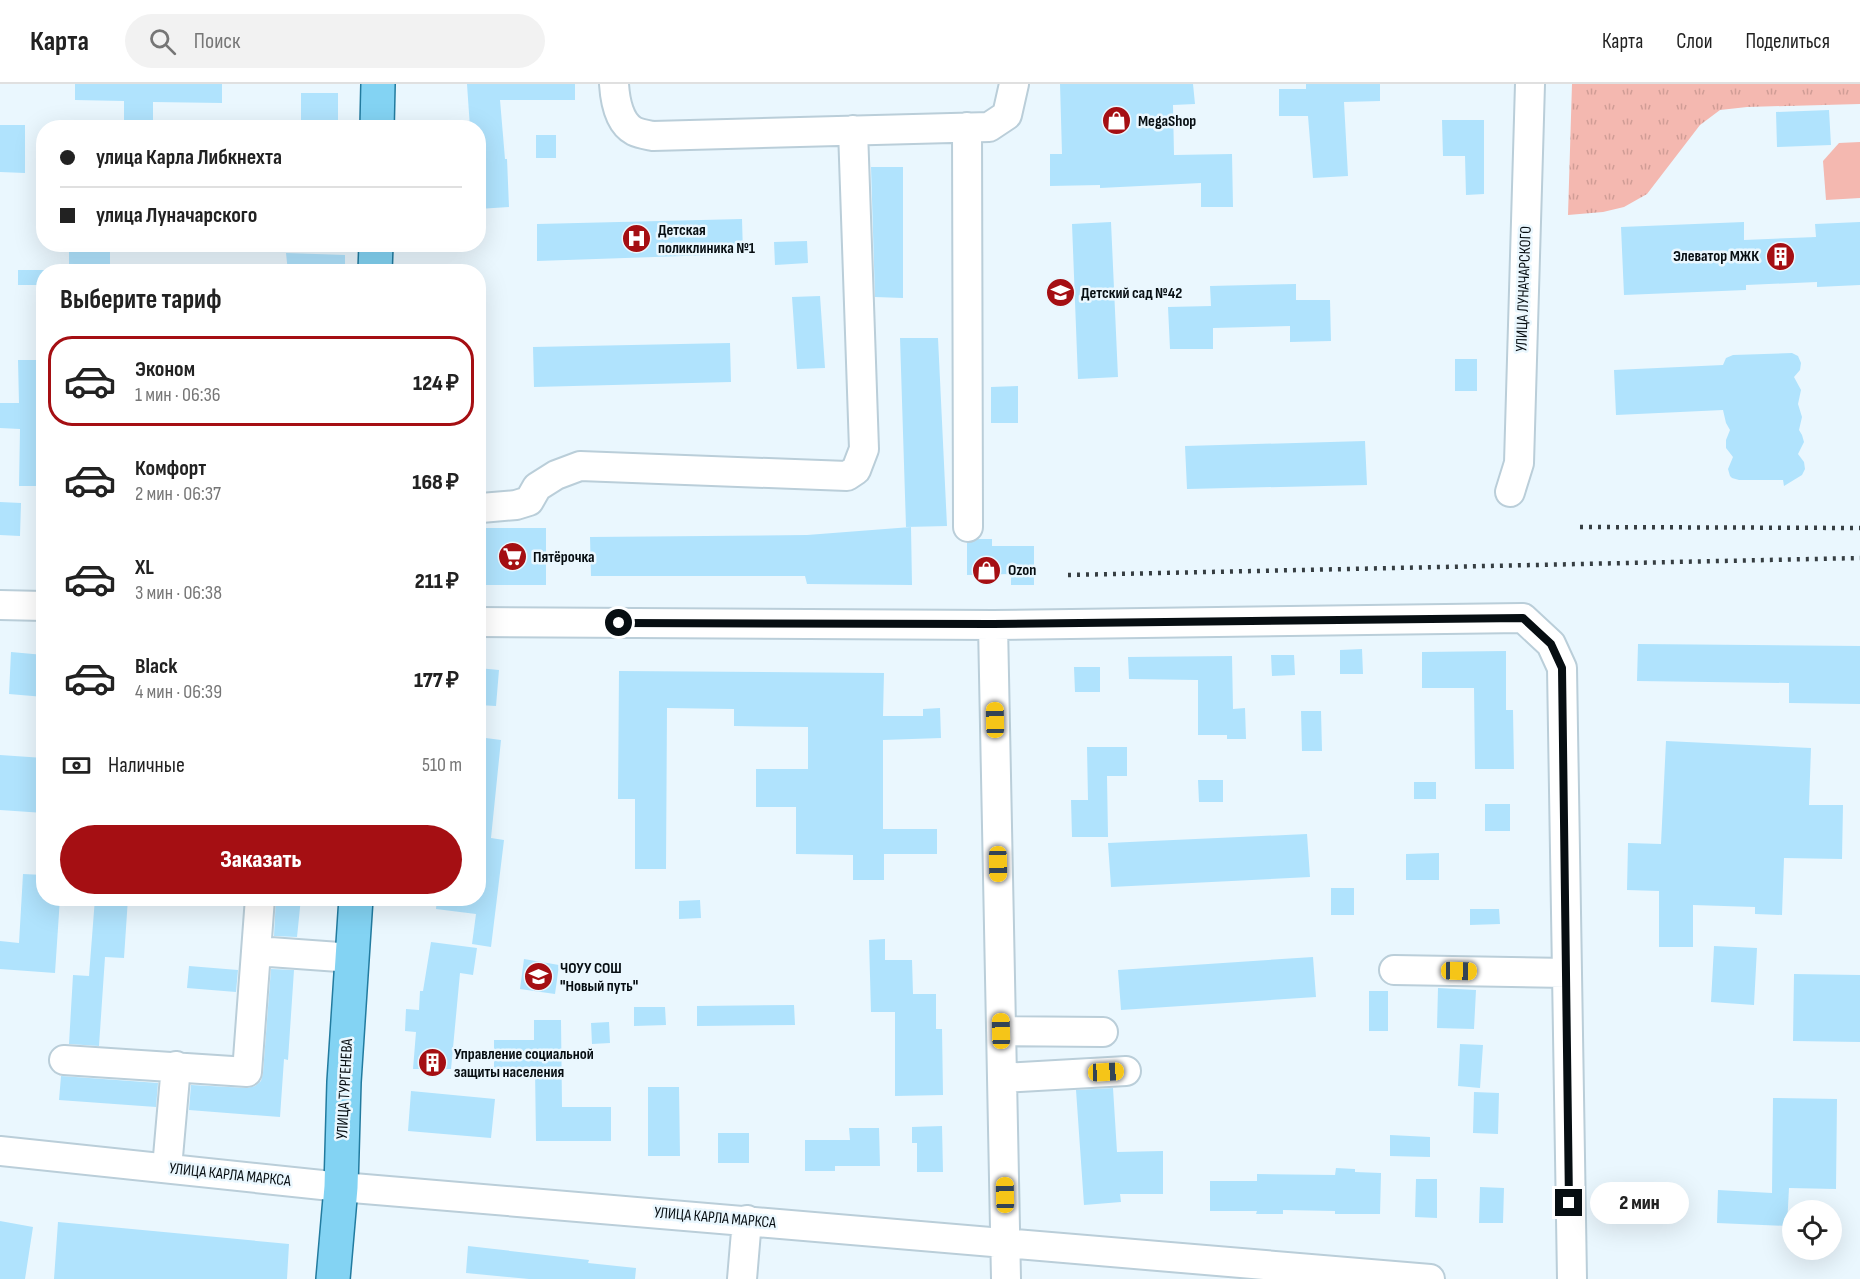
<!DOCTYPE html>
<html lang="ru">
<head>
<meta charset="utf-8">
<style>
  :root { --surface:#fff; --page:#f2f2f2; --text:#222; --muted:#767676; --line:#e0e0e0; --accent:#a50f13 }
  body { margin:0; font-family:"Sofia Sans Condensed",sans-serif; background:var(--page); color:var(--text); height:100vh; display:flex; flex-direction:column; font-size:22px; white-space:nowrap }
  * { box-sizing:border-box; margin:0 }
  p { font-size:20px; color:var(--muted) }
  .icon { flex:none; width:33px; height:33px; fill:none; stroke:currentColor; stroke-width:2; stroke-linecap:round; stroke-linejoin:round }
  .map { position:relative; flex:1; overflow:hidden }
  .side { position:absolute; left:36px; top:180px; width:450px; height:642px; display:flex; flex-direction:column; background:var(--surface); border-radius:24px; box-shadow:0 6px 24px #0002 }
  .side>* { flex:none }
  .guide { position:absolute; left:36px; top:36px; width:450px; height:132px; border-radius:24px; box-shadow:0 6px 24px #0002; display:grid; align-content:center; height:132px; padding:0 24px; background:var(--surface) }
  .controls { position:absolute; left:1782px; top:1116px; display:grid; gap:12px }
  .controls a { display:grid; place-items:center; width:60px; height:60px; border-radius:50%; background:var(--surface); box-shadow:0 6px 24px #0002; font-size:30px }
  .end { position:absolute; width:27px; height:27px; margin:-14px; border:8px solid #070e12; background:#fff; box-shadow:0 0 0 3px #fff }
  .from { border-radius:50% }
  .bubble { position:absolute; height:42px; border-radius:21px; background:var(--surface); box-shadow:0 6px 24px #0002; font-size:20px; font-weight:800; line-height:42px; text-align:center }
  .car { position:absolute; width:18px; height:36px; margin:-18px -9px; border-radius:8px; box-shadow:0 0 4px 2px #0007; background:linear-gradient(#f5c518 24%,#345 0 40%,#f5c518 0 76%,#345 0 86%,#f5c518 0) }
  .guide b { display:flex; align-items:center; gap:21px; height:57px; font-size:22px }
  .guide b+b { border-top:2px solid var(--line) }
  .guide i { width:15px; height:15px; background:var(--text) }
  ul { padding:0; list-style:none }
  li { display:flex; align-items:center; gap:18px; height:90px; margin:0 12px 9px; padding:0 12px; border:3px solid transparent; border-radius:24px }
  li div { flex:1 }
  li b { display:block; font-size:22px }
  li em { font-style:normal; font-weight:800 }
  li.selected { border-color:var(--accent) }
  li>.icon { width:54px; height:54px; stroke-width:1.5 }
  h2 { padding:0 24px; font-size:27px; line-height:72px }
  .pay { display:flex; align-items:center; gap:15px; height:66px; padding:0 24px; font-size:22px }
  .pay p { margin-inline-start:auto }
  .cta { display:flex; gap:12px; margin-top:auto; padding:12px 24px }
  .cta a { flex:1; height:69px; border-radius:36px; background:var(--accent); color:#fff; font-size:24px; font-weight:800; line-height:69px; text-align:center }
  header { display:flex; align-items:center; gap:36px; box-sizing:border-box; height:84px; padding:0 30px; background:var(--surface); border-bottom:2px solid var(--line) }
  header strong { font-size:28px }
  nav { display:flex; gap:33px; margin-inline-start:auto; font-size:21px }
  .search { width:420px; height:54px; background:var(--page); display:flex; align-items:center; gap:15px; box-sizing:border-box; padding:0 21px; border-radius:33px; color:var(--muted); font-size:22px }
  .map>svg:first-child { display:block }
  .grass { fill:url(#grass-tufts) }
  .park { fill:#f4b8b0 }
  .building { fill:#b0e3fd }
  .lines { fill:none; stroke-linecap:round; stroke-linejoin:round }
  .minor-casing { stroke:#baced9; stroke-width:32 }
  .major-casing { stroke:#227b9f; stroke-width:36 }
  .minor { stroke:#fff; stroke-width:28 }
  .major { stroke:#83d3f3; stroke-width:33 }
  .rail { stroke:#363e42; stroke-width:4.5; stroke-dasharray:3 6; stroke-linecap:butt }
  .route { stroke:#070e12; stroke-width:8 }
  .labels { text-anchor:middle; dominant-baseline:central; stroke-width:5; stroke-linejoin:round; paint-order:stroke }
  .poi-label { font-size:16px; font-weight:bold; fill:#070e12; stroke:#eaf7fe; text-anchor:start }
  .street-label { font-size:16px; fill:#070e12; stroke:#eaf7fe }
</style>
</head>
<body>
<header>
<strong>Карта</strong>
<div class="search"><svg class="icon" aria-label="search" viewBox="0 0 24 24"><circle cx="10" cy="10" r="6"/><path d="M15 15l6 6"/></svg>Поиск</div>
<nav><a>Карта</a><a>Слои</a><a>Поделиться</a></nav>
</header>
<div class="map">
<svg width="1860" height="1195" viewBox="0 0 1860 1195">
  <defs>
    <pattern id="grass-tufts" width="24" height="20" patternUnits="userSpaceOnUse" patternTransform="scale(1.5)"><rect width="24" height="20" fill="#f4b8b0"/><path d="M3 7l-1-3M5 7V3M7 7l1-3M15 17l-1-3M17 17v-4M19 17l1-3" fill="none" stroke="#d09d96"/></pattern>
  </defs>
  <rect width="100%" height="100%" fill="#eaf7fe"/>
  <path class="grass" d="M1572,0H1860V20L1747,23L1720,26L1700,41L1647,110L1624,123L1603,128L1568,131Z"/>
  <path class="park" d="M1860,58V114L1826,116L1823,77L1839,59Z"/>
  <path class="building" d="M75,0H222V19L153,18V44H124V17L75,16Z
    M467,0H575V16H500L505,75H507L509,123L478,125V44H470Z
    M1060,0H1193L1195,20L1173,21L1174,71L1232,70L1233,123H1201V99L1100,104V101L1050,102V70H1062Z
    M1306,0H1380V17L1344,18L1348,92L1313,94L1308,32H1279V5H1306Z
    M301,9H338V44H301Z
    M1829,26L1831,61L1777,63L1776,28Z
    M1442,36H1484V110L1466,111L1465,72H1443Z
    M0,41H25V89L0,88Z
    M536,51H556V74H536Z
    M871,83H903V214L875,213Z
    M742,135L743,170L537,177V140Z
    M1111,138L1118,293L1078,295L1072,140Z
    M1744,138V156L1816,153L1815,140L1860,138V201L1817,203V198L1746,201V206L1624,211L1621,143Z
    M807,157L808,179L775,181L774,158Z
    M69,160H110V188H69Z
    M286,169L345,171V188H288Z
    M18,186H44V201H18Z
    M1296,200V216H1330L1331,257L1290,258V242L1213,244V265H1170L1168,223L1211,222L1210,202Z
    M820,212L825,284L797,285L792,213Z
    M900,254H938L947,442L906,443Z
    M730,259L731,298L534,303L533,263Z
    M1792,269L1798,272L1801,279L1800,286L1794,293L1801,306L1798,320L1802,333L1799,346L1802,351L1804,358L1798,370L1804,378L1805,385L1802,391L1784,402L1783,396H1739L1732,394L1730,392L1728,385L1733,373L1726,364V356L1730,346L1726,339L1723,326L1616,331L1614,286L1723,281L1726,274L1733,271Z
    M1455,275H1477V307H1455Z
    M18,276H44V402H19L20,345L0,344V319H19Z
    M1018,302V339H991V303Z
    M1365,357L1367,401L1187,405L1185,362Z
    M0,418L21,419L20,452L0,451Z
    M911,443L912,501L807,500L805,492H591L590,453L807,451Z
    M478,444H546V501H478Z
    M978,455H992V462H1034V501H1011V490L967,491V459Z
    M1638,560L1860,562V620L1789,619V599L1637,597Z
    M1362,565L1363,590H1340V566Z
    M1506,567V626H1513L1514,685H1475L1474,604H1422V568Z
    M11,568L44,571V613L9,610Z
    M1271,571H1294L1295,591L1272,592Z
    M1232,572L1233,625L1245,624L1246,655H1227V651H1198V596L1129,595L1128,573Z
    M1074,583H1100V608H1075Z
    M478,584L499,586L496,622L478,621Z
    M619,587L884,589L883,632H923V625L940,624L941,654L883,656V745H937V770H884V796H853V771L796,770V723H756V685H808V643L734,642V625L667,624L666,785H635V715H618Z
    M1301,627H1321L1322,667H1302Z
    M478,653L501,656L491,754L504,756L491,863L472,860L476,830L436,825L437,814H478L484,763H478Z
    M1666,657L1811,664L1809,721H1843L1842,775L1784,774L1782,831L1755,830V823L1693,821V863H1659V807L1627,806L1628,759L1661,760Z
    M1087,663H1127V692H1107L1108,753H1072L1071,716H1088Z
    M0,671L44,674V729L0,726Z
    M1198,696H1223V718H1199Z
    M1414,698H1436V715H1414Z
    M1485,720H1510V747H1485Z
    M1307,750L1310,793L1111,803L1108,759Z
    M1439,769V796H1406V770Z
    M23,790L44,791V814H60L55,889L0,885V857L19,859Z
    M1331,804H1354V831H1331Z
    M95,814H128L124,874L105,873L99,962L69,960L73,891L89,892Z
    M276,814H301L297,853L274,852Z
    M700,816L701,834L679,835V817Z
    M1470,825H1499L1500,840L1470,841Z
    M885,855V876H912L913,910H936V945H942L943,1011L895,1012V928H871L869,856Z
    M431,858L477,864L473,891L460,889L451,985H413L416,948L405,947L406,925L419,926L420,907H423Z
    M1714,862L1757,864L1754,921L1711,918Z
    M1313,873L1316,913L1121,926L1118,886Z
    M524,875L559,881L555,910L520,905Z
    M189,882L238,886L236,908L187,904Z
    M271,885L294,886L288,976L284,975L280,1033L189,1026L191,1001L247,1004L255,1002L261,997L263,989Z
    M1794,890L1860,891V958L1793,957Z
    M1438,904L1476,906L1474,945L1437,944Z
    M1369,907H1388V947H1369Z
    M794,921L795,941L697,942V922Z
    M634,923H665L666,941L634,942Z
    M534,936H561L562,1023H611V1057H536L535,984L494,985V956H534Z
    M609,938L610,959L592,960L591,939Z
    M1460,960L1483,961L1480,1004L1458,1002Z
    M61,992L158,999L156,1023L59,1016Z
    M648,1003H679L680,1072H648Z
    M1113,1004L1117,1068L1163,1067V1110H1120L1121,1118L1084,1121L1076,1006Z
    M411,1007L495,1015L491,1054L408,1047Z
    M1474,1008L1499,1009L1498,1050L1473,1049Z
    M1773,1014L1837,1015L1836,1105L1789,1104L1787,1142L1717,1139L1718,1106L1772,1109Z
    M942,1042L943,1088H917V1059H912V1043Z
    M849,1044H879L880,1082H835V1087H805V1056H850Z
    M718,1049H749V1079H718Z
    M1390,1051L1430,1053V1073L1390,1072Z
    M1336,1084L1355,1085V1088L1381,1089L1380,1130H1335V1127L1283,1126V1130H1256L1257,1127H1210V1097H1257V1090L1335,1091Z
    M1416,1095H1437V1134L1415,1133Z
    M1480,1103L1504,1104L1503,1139H1479Z
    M0,1137L33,1143L25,1195H0Z
    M58,1138L289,1160L287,1195H54Z
    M468,1162L589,1176L588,1179L636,1184L635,1195H529L466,1189Z"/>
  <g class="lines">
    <defs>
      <path id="minor" d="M614,0C615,16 619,39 634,47C640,50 648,51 653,52L989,43L1007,31L1014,0
        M967,43L968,443
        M1510,408L1519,379L1530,0
        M478,426L481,424L516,421L529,417L537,403L556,391L580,382L847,392L856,386L864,365L853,46
        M0,521L44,522
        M478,538L993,541L1523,534L1551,560L1562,584L1572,1195
        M993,541L1006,1195
        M256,867L353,874
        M1394,886L1567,889
        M1001,947L1103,948
        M64,976L247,988L260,814
        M1002,994L1126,987
        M0,1067L341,1103L1430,1195
        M167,1084L176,982
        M742,1195L747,1136"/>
      <path id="major" d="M377,44L378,0
        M375,188L376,160
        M333,1195L341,1103L344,998L356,814"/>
    </defs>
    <use href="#minor" class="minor-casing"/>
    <use href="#major" class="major-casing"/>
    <use href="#minor" class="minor"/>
    <use href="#major" class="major"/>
    <path class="rail" d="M1580,443L1860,444
      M1068,491L1860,474"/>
  </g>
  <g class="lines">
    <path class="route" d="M619,539L993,540L1523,534L1551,560L1562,584L1569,1119"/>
  </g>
  <defs>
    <symbol id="shop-disc" viewBox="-11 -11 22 22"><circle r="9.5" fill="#a50f13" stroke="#eaf7fe"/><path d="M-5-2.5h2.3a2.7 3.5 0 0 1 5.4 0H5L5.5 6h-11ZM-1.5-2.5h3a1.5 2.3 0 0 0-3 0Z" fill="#fff"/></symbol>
    <symbol id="hospital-disc" viewBox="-11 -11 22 22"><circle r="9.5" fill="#a50f13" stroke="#eaf7fe"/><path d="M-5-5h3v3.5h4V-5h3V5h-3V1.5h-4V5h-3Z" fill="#fff"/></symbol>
    <symbol id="building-disc" viewBox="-11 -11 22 22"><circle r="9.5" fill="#a50f13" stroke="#eaf7fe"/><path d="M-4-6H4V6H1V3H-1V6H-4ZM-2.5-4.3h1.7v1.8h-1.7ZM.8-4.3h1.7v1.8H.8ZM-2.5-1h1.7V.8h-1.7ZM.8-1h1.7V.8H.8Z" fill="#fff"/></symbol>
    <symbol id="school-disc" viewBox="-11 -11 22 22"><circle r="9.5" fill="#a50f13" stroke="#eaf7fe"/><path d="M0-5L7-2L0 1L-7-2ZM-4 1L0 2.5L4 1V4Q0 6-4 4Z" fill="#fff"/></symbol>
    <symbol id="supermarket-disc" viewBox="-11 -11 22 22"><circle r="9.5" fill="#a50f13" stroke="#eaf7fe"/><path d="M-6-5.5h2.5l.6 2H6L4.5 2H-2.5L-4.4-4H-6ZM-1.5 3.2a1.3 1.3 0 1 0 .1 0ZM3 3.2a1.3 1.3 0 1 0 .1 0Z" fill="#fff"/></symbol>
  </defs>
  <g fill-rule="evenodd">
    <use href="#shop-disc" x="1100" y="20" width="33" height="33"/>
    <use href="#hospital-disc" x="620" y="138" width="33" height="33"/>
    <use href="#building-disc" x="1764" y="156" width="33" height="33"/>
    <use href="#school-disc" x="1044" y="192" width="33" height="33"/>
    <use href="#supermarket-disc" x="496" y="456" width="33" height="33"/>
    <use href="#shop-disc" x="970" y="470" width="33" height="33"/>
    <use href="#school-disc" x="522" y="876" width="33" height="33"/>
    <use href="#building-disc" x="416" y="962" width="33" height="33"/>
  </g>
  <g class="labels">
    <g class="poi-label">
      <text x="1138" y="37">MegaShop</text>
      <text x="658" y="146">Детская<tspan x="658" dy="18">поликлиника №1</tspan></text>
      <text x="1759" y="172" text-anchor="end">Элеватор МЖК</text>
      <text x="1081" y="209">Детский сад №42</text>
      <text x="533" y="473">Пятёрочка</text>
      <text x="1008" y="486">Ozon</text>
      <text x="560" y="884">ЧОУУ СОШ<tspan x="560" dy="18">"Новый путь"</tspan></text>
      <text x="454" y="970">Управление социальной<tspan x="454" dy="18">защиты населения</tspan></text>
    </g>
    <g class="street-label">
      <text transform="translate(1524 205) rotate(-88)">УЛИЦА ЛУНАЧАРСКОГО</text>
      <text transform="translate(345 1005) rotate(-87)">УЛИЦА ТУРГЕНЕВА</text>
      <text transform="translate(230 1091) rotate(6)">УЛИЦА КАРЛА МАРКСА</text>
      <text transform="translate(715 1134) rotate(5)">УЛИЦА КАРЛА МАРКСА</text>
    </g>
  </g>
</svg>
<div class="controls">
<a><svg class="icon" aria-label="locate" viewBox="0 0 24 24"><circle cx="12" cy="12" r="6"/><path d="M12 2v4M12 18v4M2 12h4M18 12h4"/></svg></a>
</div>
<i class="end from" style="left:619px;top:539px"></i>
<i class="end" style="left:1569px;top:1119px"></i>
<div class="bubble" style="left:1590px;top:1098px;width:99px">2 мин</div>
<i class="car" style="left:995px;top:636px;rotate:359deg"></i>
<i class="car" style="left:998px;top:780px;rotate:179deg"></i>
<i class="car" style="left:1459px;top:887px;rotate:91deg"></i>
<i class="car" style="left:1001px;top:947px;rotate:359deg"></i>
<i class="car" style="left:1106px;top:988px;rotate:87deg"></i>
<i class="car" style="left:1005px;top:1111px;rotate:359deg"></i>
<div class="guide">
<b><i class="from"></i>улица Карла Либкнехта</b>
<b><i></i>улица Луначарского</b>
</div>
<section class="side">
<h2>Выберите тариф</h2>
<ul>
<li class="selected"><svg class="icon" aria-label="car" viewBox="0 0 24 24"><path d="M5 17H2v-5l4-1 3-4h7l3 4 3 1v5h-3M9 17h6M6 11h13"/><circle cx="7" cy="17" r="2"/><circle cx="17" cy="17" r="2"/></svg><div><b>Эконом</b><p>1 мин · 06:36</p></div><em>124 ₽</em></li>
<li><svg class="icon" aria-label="car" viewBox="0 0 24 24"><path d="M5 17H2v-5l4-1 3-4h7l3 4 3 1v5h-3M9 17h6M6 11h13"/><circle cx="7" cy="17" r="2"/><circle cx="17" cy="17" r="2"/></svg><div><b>Комфорт</b><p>2 мин · 06:37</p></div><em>168 ₽</em></li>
<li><svg class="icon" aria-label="car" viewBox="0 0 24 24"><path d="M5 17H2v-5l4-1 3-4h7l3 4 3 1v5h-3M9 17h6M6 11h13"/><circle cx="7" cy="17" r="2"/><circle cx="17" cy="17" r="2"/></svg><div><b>XL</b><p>3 мин · 06:38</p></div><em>211 ₽</em></li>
<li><svg class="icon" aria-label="car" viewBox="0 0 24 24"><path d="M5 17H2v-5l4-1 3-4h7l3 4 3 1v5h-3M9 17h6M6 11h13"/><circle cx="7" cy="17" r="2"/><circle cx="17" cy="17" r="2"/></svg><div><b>Black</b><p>4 мин · 06:39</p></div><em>177 ₽</em></li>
</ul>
<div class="pay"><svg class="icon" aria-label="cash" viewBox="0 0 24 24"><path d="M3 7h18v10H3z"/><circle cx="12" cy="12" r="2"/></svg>Наличные<p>510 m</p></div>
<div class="cta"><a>Заказать</a></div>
</section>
</div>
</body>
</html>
